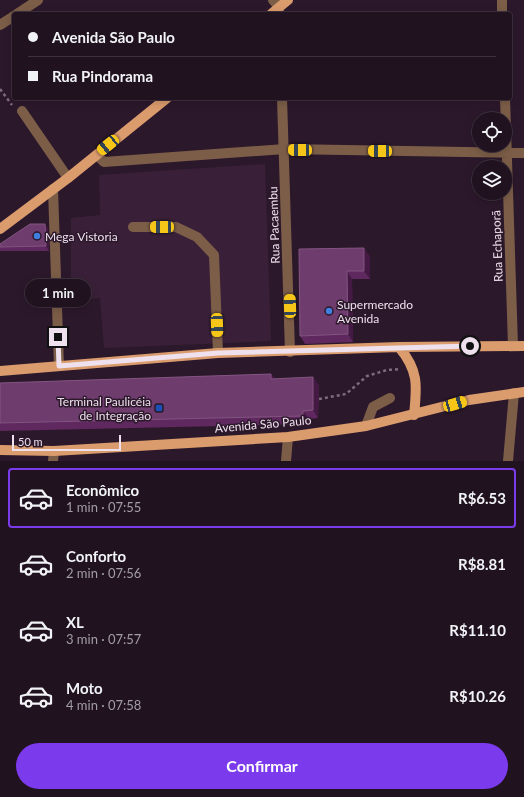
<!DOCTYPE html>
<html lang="pt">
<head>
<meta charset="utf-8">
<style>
  :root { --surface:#211220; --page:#2d202d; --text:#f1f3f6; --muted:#a29ea5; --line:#3e323e; --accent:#7c3aed }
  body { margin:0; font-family:Lato,sans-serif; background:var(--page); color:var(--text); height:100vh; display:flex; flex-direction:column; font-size:15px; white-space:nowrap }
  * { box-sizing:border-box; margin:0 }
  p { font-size:13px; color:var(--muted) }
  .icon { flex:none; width:22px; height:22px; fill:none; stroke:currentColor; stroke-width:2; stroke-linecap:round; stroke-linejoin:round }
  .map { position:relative; height:461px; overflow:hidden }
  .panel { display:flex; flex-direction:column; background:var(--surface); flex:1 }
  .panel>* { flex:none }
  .hud { position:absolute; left:12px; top:12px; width:500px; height:88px; border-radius:4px; box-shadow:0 2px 10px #0003,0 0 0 1px var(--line); display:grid; align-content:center; height:88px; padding:0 16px; background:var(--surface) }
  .fabs { position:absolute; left:472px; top:112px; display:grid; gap:8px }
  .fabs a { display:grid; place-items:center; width:40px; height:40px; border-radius:50%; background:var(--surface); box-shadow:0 2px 10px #0003,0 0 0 1px var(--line); font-size:20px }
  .scale { position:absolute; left:12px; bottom:10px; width:109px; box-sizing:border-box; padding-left:4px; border:2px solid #eee0ed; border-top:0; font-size:11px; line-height:14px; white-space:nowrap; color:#eee0ed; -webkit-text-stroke:3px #2c182b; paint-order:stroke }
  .end { position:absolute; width:18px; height:18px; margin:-9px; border:5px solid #eee0ed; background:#111; box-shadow:0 0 0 2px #111 }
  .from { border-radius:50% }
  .bubble { position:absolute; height:28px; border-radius:14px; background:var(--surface); box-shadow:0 2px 10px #0003,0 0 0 1px var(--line); font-size:13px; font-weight:700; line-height:28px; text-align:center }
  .car { position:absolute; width:12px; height:24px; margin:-12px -6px; border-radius:5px; box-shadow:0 0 3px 1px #0007; background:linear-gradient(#f5c518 24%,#345 0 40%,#f5c518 0 76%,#345 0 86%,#f5c518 0) }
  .hud b { display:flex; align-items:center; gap:14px; height:38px; font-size:15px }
  .hud b+b { border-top:1px solid var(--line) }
  .hud i { width:10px; height:10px; background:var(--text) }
  ul { padding:7px 0 0; list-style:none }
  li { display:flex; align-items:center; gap:12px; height:60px; margin:0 8px 6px; padding:0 8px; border:2px solid transparent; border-radius:4px }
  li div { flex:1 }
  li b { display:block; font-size:15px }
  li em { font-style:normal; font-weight:700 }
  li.current { border-color:var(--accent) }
  li>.icon { width:36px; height:36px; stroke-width:1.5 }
  .button { display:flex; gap:8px; margin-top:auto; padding:8px 16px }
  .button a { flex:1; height:46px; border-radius:24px; background:var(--accent); color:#fff; font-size:16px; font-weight:700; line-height:46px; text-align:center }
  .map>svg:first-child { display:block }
  .built { fill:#392038 }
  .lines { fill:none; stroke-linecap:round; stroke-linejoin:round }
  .path { stroke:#7e6c7d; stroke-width:2.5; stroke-dasharray:3 3; stroke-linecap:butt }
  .minor { stroke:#7c5e48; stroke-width:10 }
  .major { stroke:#db9c6d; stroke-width:10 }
  .wall { fill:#5f285e }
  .shaded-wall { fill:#441943 }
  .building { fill:#6e3c6d; stroke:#825581 }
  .route { stroke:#eee0ed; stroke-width:5 }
  .shop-dot { fill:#3f7fe0; stroke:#2c182b; stroke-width:1.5 }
  .transit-dot { fill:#1a4fb4; stroke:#2c182b; stroke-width:1.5 }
  .labels { text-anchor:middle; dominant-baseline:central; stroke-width:3; stroke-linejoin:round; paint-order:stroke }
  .street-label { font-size:12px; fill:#eee0ed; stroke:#2c182b }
  .poi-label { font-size:12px; fill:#eee0ed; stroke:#2c182b; text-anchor:start }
</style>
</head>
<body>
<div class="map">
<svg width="524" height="461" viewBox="0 0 524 461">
  <rect width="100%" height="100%" fill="#2c182b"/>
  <path class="built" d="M265,164L271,341L104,348L100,298L71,301V218L100,215L99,175Z"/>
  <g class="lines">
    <path class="path" d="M0,89L12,105
      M319,399L346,394L367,376L387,370L401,369"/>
    <path class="minor" d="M273,0L279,7V14
      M502,0V14
      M17,14L38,0
      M0,25L14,16
      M282,98L290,352
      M505,98L513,346
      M22,111L68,178
      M97,155L104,162L285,149L524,153
      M53,189L59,366
      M133,227H176L197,237L214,255L218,353
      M366,426L373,407L390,398
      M53,461L54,451
      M286,461L288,437
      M508,461L514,393"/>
    <path class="major" d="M271,14L288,0
      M0,229L68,178L167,98
      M399,347C419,371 417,386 414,415
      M0,371L218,353L399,347L524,346
      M0,450L54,451L288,437L366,426L469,400L524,392"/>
  </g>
  <path class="wall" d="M48,228L49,251H0V244Z
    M299,249L370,256V279H352L353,342L305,344L300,336Z
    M271,374L275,379L319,385L318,418L309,419L308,424L0,431V383Z"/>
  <path class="shaded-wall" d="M45,224L48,228L49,251L46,246Z
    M364,248L370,256V279L364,271Z
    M347,271L352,279L353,342L348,334Z
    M271,374L277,382L271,379Z
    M313,377L319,385L318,418L313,410Z
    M303,411L309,419L308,424L303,416Z"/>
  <path class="building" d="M30,224H45L46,246L0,247V244Z
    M364,248V271H347L348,334L300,336L299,249Z
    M271,374V379L313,377V410L303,411V416L0,423V383Z"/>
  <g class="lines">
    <path class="route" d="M58,337L59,366L218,353L470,346"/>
  </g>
  <g class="shop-dot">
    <circle cx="37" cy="236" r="4"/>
    <circle cx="329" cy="311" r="4"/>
  </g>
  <rect class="transit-dot" x="155" y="404" width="8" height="8" rx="2"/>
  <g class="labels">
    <g class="street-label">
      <text transform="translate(274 225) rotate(-92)">Rua Pacaembu</text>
      <text transform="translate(497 246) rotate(-92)">Rua Echaporã</text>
      <text transform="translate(263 424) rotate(-5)">Avenida São Paulo</text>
    </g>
    <g class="poi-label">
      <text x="45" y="236">Mega Vistoria</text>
      <text x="337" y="304">Supermercado<tspan x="337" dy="14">Avenida</tspan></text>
      <text x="151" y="401" text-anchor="end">Terminal Paulicéia<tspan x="151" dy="14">de Integração</tspan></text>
    </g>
  </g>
</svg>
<div class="fabs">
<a><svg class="icon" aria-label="locate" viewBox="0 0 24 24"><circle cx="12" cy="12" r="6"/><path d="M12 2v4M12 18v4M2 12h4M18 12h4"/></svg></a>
<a><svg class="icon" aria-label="layers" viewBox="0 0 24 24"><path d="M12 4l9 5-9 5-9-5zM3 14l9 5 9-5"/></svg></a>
</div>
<div class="scale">50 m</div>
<i class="end from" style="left:470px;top:346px"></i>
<i class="end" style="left:58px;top:337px"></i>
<div class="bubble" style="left:25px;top:279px;width:66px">1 min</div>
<i class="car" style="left:108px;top:145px;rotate:231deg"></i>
<i class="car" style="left:300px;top:150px;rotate:271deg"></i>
<i class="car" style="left:380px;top:151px;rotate:271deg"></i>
<i class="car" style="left:162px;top:227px;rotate:270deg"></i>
<i class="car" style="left:290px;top:306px;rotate:358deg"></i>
<i class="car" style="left:217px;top:325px;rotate:178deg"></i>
<i class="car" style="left:455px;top:404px;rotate:74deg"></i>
<div class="hud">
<b><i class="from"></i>Avenida São Paulo</b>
<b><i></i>Rua Pindorama</b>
</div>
</div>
<section class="panel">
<ul>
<li class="current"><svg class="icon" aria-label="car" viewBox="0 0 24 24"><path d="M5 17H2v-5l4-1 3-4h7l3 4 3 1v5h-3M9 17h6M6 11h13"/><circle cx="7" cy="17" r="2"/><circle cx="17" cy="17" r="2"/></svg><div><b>Econômico</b><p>1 min · 07:55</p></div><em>R$6.53</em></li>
<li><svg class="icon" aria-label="car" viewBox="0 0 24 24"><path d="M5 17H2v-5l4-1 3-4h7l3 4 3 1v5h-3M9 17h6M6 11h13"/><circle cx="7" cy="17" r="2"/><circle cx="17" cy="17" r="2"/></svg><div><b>Conforto</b><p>2 min · 07:56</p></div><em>R$8.81</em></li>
<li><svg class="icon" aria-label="car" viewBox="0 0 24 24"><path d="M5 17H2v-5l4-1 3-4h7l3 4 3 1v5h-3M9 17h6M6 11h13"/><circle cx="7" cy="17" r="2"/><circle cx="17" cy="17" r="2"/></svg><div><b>XL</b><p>3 min · 07:57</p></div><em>R$11.10</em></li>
<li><svg class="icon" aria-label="car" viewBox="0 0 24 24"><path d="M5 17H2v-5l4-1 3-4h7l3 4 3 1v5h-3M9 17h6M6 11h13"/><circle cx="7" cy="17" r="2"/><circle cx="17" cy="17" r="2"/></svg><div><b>Moto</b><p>4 min · 07:58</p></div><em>R$10.26</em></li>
</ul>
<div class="button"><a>Confirmar</a></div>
</section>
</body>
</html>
